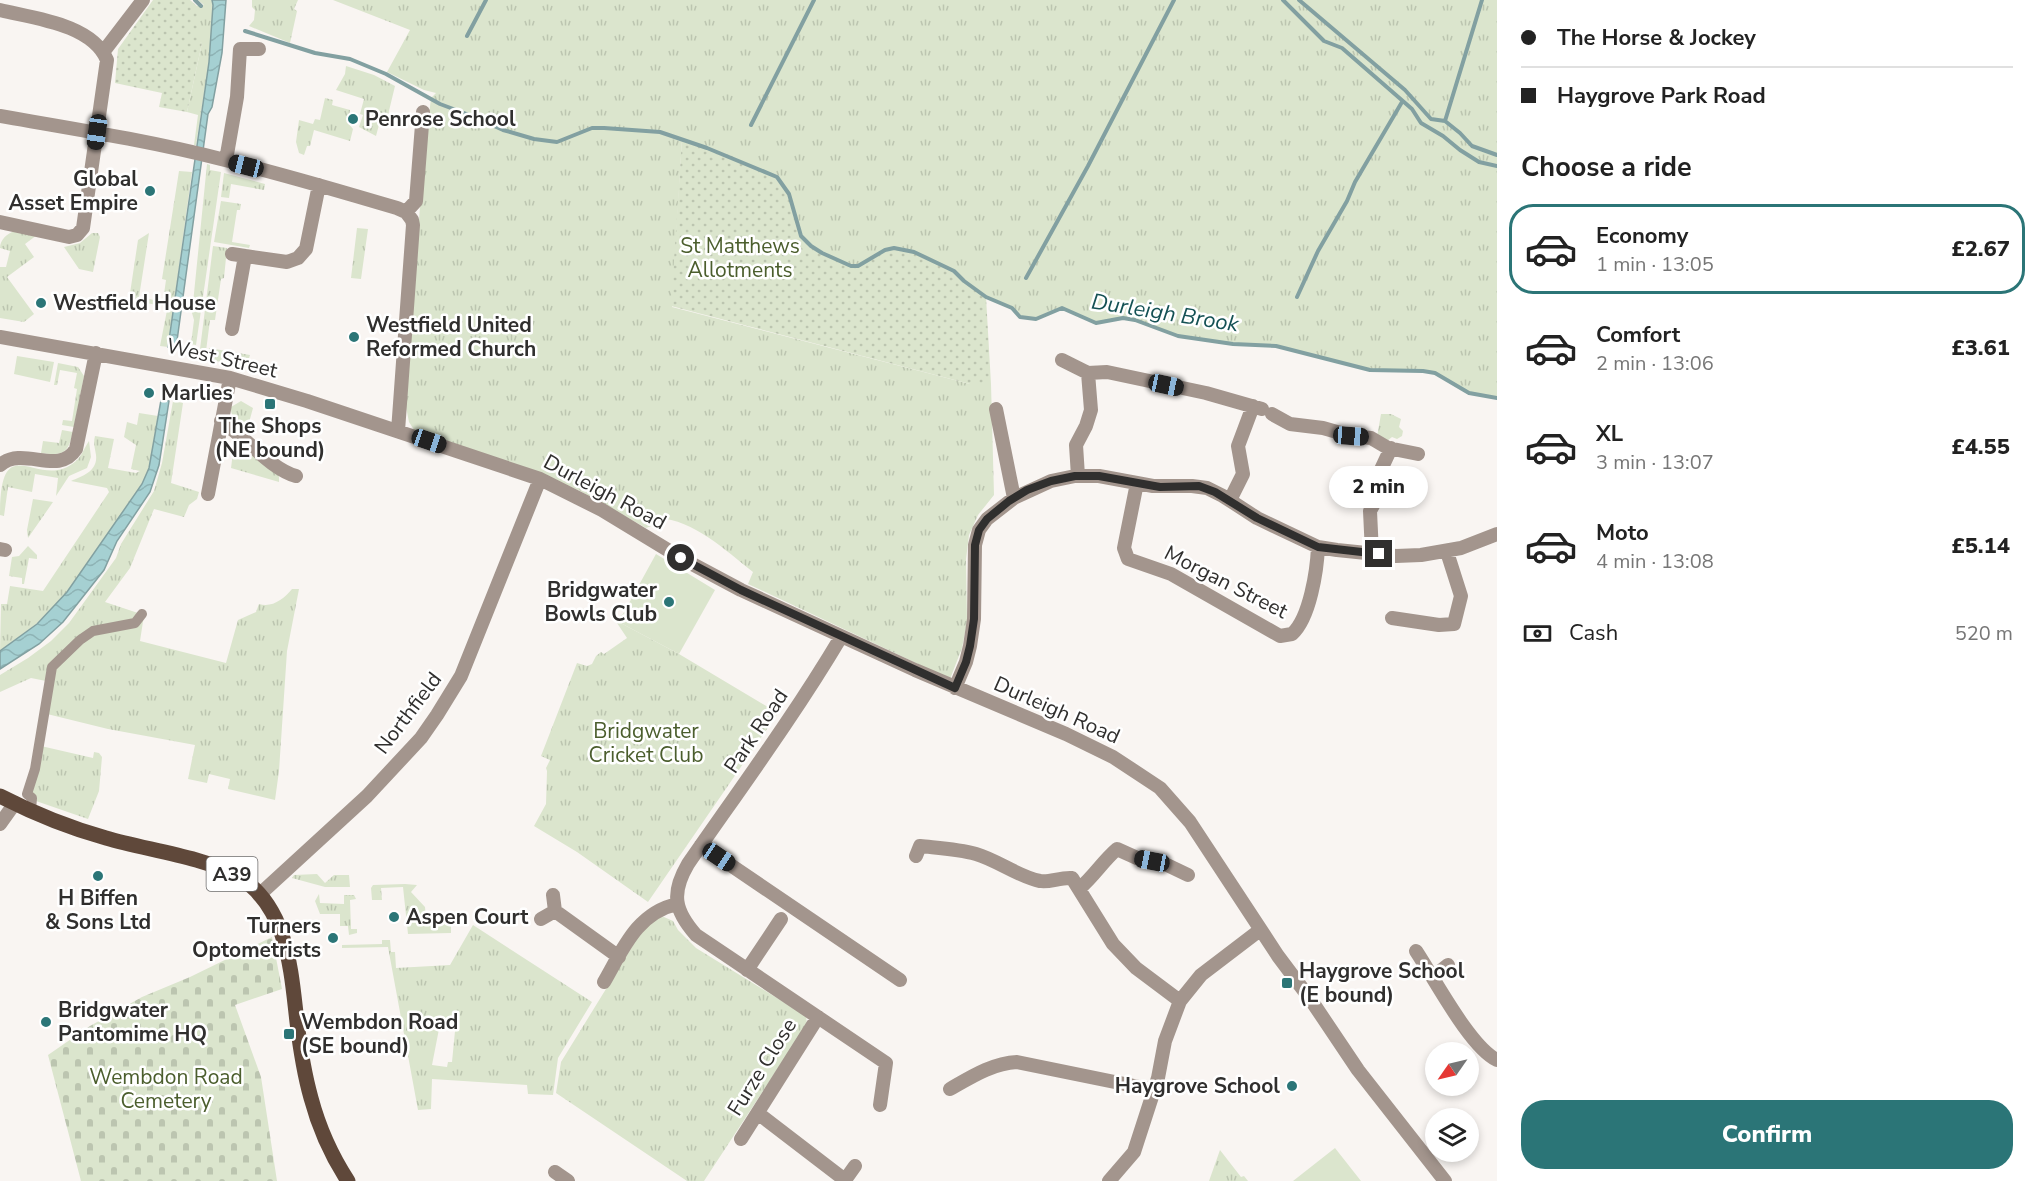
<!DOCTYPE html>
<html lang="en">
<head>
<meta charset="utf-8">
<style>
  :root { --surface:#fff; --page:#f6f6f6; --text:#222; --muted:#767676; --line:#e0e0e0; --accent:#2b7577 }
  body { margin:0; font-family:"Nunito Sans",sans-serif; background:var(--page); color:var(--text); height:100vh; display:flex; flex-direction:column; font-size:22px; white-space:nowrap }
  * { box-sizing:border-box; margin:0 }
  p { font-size:20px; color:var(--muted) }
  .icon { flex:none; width:33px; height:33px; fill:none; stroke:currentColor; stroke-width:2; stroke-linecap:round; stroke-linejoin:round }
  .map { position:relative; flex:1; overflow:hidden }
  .details { display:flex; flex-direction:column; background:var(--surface); width:540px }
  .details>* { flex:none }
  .guide { display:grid; align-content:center; height:132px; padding:0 24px; background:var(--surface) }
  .needle { width:39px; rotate:236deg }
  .buttons { position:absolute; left:1425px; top:1042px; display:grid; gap:12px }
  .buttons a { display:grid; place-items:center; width:54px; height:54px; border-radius:50%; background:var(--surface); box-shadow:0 3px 9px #0003; font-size:30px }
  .end { position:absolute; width:27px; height:27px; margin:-14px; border:8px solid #302f2e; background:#fff; box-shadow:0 0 0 3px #fff }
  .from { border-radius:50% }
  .bubble { position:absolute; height:42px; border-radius:21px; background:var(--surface); box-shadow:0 3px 9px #0003; font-size:20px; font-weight:800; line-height:42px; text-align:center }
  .car { position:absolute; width:18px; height:36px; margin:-18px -9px; border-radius:8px; box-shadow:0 0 4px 2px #0007; background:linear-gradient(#222 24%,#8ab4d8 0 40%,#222 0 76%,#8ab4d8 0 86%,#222 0) }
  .guide b { display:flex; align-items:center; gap:21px; height:57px; font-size:22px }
  .guide b+b { border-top:2px solid var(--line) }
  .guide i { width:15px; height:15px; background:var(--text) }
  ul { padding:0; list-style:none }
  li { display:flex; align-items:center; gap:18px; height:90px; margin:0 12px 9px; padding:0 12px; border:3px solid transparent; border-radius:24px }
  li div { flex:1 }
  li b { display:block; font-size:22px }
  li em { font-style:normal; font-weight:800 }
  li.on { border-color:var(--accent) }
  li>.icon { width:54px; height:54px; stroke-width:1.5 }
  h2 { padding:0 24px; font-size:27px; line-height:72px }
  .pay { display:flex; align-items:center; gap:15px; height:66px; padding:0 24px; font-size:22px }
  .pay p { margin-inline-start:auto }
  .primary-button { display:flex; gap:12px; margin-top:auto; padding:12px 24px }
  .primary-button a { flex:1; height:69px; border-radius:24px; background:var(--accent); color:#fff; font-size:24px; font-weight:800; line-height:69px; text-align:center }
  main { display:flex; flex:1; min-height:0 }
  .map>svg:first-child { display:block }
  .grass { fill:url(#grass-tufts); fill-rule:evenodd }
  .cemetery { fill:url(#cemetery-stones) }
  .garden { fill:url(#garden-dots) }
  .pitch { fill:#dbe5cd }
  .water { fill:url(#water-waves); stroke:#82a0a1; stroke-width:1.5 }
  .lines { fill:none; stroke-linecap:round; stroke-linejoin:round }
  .stream { stroke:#82a0a1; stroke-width:4 }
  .pedestrian { stroke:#a3958d; stroke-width:10 }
  .minor { stroke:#a3958d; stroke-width:14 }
  .primary { stroke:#5f483a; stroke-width:15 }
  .route { stroke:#302f2e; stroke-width:8 }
  .poi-dot { fill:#2b7577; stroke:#fff; stroke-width:2 }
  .labels { text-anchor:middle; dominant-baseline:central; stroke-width:5; stroke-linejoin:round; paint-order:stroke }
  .shield { fill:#fff; stroke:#6e6d6d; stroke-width:1.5 }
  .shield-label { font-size:20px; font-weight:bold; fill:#302f2e }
  .poi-label { font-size:21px; font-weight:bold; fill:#302f2e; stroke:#fff; text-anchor:start }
  .park-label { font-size:21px; fill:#4b5e2d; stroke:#fff }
  .street-label { font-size:21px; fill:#302f2e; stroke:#fff }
  .water-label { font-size:22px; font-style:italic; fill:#145154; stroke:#fff }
</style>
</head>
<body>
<main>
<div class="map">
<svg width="1497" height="1181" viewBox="0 0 1497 1181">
  <defs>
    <pattern id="grass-tufts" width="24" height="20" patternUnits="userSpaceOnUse" patternTransform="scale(1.5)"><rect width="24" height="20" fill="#dbe5cd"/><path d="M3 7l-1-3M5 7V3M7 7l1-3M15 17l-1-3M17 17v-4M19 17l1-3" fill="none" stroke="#bcc5b0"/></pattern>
    <pattern id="cemetery-stones" width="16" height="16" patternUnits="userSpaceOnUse" patternTransform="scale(1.5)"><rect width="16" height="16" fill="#dbe5cd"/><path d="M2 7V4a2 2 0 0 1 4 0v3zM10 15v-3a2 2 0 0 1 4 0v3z" fill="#bcc5b0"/></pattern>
    <pattern id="garden-dots" width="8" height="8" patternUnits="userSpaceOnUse" patternTransform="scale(1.5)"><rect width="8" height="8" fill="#dbe5cd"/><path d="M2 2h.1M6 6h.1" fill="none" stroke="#bcc5b0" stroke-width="1.8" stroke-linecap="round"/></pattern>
    <pattern id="water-waves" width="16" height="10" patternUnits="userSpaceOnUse" patternTransform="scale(1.5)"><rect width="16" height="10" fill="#a5d0d2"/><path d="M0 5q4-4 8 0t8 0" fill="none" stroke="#8eb3b5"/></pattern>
  </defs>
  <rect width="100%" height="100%" fill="#f9f5f2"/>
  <path class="grass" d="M198,0H212L213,5L209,62L196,145H194L198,115L187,112L202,43L197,42V6L204,5Z
    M252,0H298L294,9L297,11L290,43L249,26L254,20L255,10L252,7Z
    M333,0H1497V398L1469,393L1435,373L1423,371L1370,370L1276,346L1233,344L1178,336L1135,320L1123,318L1096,323L1062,308L1036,319L1020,317L1012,308L986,297L964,281L954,271L914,252L894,248L885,250L858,266H851L822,253L811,246L801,236L795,216L777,177L682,139L672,307L970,384H991L994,495L978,515L969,535L966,559L967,622L962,648L950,679L748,584L753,572C725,550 694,520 658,518L654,525L646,528L580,491L544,475L414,430L409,422L405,402L423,168L431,98L436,93L424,90L387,72L410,30Z
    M346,66L374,75L395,86L388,115H386L383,122L380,121L376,136L359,127L363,115L360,114L364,99L336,90L345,74Z
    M325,98L333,100L332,105L350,110L348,123L353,129L350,141L314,130L310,146H307L304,155L299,153L296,142L299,120L313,124L315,119L320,120Z
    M207,164L210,165V170L221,172L196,345L191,344L194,320L192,313Z
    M179,171L192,172L168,347L160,346L170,295L164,294L166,280L162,279Z
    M224,173L265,184L264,190L231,184L229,198L221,197Z
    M221,201L241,204L240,210H237L232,242L250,245L249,248L214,242Z
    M357,228L368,229L361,279L351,278Z
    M15,231L37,235L25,244L34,257L7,277L34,314L24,322L0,318V267H6L10,251L0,248C0,240 7,233 15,231Z
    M92,233H98L100,237L93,272L79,269L64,247L80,243Z
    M149,233L139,297L164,302L163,306L129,300L138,240Z
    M213,246L227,248L224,278L221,279L215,320H210L205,359L199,357Z
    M209,348L250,355L246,368L208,359Z
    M17,356L54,362L50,382L14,374Z
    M58,363L78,367L84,376L74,427L62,425L63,420L72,421L77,389L74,388L77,373L60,370L57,385H54Z
    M173,401L183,403L171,483L199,492L197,499L189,505L184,517L154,509L130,568L105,602L144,615L140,641L226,663L238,620L256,612L259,604C272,608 284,599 292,589H299L287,651L279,771L275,800L228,789L230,779L209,774L207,783L188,779L195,745L108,729L43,713L46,681L31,678L0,692V675L28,658L51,641L69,623L116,558L121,544L154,491L162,463Z
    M241,401L253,408L247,430C239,423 230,418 231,407Z
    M139,413L158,416L149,468L142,484L67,592L36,624L0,651L1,604H7L10,586L43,591L109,492L107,488L71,481C83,476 98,471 96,455C95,448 93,443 95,436L114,439L108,468L136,473L140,471L131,469L136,445L124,437L127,422L137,425Z
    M1381,414H1391L1401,419L1399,427L1403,431L1402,436L1397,439L1392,437L1386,442L1377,437Z
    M62,430L73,432C68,454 63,456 41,453L43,441L59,443Z
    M235,437L279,475V482L231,468Z
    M89,441L91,457L87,468L69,476L56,496L58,478L35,474L32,492L8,487L4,516L0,515C0,423 39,494 76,461C82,456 84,448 89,441Z
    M33,499L53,502L28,538L27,530Z
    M28,546L37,555V559L29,558L24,584H22V578L9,576L12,557L19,556Z
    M615,620L679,654L778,713L648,902L577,852L534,826L546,804L547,771L546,768L550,760L541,756L577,663L587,666L592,664L596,656L601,652L604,654L627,638Z
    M41,746L93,758L94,752L99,753L102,757L99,791L88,819L36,801L29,792Z
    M317,874L325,883L334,875H349L350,887H325L292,878L294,875Z
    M405,884L417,885L411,892L425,907L426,918H420V922L451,920V933L408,934L403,887L381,888L382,900H372L371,888L373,885Z
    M319,894L320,903L344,904V895H354L356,899L350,900L351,929H357V933L349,935L348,926H340V914H320L315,901Z
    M664,917L673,921L678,930L696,948L806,1016L807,1024L704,1181H687L556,1093L561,1062L646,924L655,918Z
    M473,925L592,1002L558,1058L553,1095L528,1094L527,1085L432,1079L431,1109L418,1110L388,947L342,948V945L382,944V940H390L391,952H395L396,968L450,965ZM439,1029L455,1031L452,1062H448L447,1067L432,1065Z
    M1220,1150L1241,1177L1244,1176L1248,1181H1209Z"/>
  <path class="cemetery" d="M272,937L282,989L235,1005L261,1077L277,1181H81L48,1055L90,1026L142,997L190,977Z"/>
  <path class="garden" d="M153,0H190L197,6V41L202,43L187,112L159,107L162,93L115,83L118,49Z
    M682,139L777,177L789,194L801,236L811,246L822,253L851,266H858L885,250L894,248L914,252L954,271L964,281L986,297L991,384H970L671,306Z"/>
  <path class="pitch" d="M656,554L715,590L679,654L615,620L623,614Z
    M1335,1148L1361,1181H1293Z"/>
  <path class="water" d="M212,0H226L222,53L212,107L208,114L176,348L168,347L209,62L213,5Z
    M161,400L169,401L159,465L150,492L117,541L104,570L63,622L39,644L0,669V651L37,624L67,592L142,484L149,468Z"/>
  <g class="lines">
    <path class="stream" d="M195,0L201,6
      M1283,0L1324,41L1342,48L1412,109L1421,123L1443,136L1460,150L1479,162L1497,166
      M1299,0L1405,90L1431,119L1445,121L1460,133L1472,146L1497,155
      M245,31L315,53L350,59L386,74L440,104L472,116L503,130L534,139L557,142L592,128H604L660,132L707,148L777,177L789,194L801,236L811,246L822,253L851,266H858L885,250L894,248L914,252L954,271L964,281L986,297L1012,308L1020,317L1036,319L1062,308L1096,323L1123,318L1135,320L1178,336L1233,344L1276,346L1370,370L1423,371L1435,373L1469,393L1497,398
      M467,36L486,0
      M1445,121L1482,0
      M751,125L814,0
      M1026,278L1088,166L1174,0
      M1297,297L1318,251L1347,201L1355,182L1402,102"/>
    <path class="pedestrian" d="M31,810L32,798L27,794L35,769L52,667L80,640L93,631L135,623L142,614"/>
    <path class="minor" d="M0,10C33,18 92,24 107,60L83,228L77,235L69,237L0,222
      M104,51L143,0
      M0,116C75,129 151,141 225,160C282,174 340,191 397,208L406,212
      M226,160L237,97L240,49H259
      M232,254L287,262L298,258L306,249L319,185
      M232,329L245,256
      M0,337L230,378L307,401L540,479L602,510L681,558L741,590L915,670L1066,734L1113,757L1160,788L1190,822L1278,956L1311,1000L1358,1070L1445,1181
      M1062,360L1088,373L1107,372L1206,393L1262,409
      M996,409L1014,498
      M1272,414L1290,424L1323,428L1351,436L1371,438L1388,448L1418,454
      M221,421C246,437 269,468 296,476
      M398,431L413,225L412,220L406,212L416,201L423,112
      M0,465C24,445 58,477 76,449L96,353
      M1078,476L1076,445L1086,426L1091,410L1088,373
      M1137,483L1124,548L1128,559L1171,574L1280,636L1292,634C1310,618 1317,570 1318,547
      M208,494L230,378
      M1230,500L1243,474L1238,446L1253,406
      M0,549L5,550
      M1372,553L1370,511L1377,498L1378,476L1391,448
      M1392,618L1439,625L1454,624L1461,596L1447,552
      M841,637C794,716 740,789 688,864C671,893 674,910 696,935L886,1063L880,1105
      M955,688L966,662L970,646L974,619L975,545L979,530L987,519L1014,498L1051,481L1075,476H1099L1153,486H1192L1207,488L1223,496L1257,518L1318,547L1337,550L1396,556L1421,555L1461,548L1497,534
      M0,824L15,803
      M701,845L900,980
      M916,856L920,846C938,848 958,849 976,854C997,860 1019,877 1040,881C1049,883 1060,877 1072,878L1113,944L1136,968L1180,1001
      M1080,888C1094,876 1103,861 1117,849L1137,858L1165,864L1188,875
      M259,895L367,796L421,738L437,715L461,676L540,479
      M553,895L555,911L619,957
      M541,919L555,911
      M1416,951C1434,978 1470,1047 1497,1060
      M747,970L781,919
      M1433,977L1448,965
      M604,982C623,949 637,913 677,904
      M950,1089C971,1077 993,1063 1017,1062L1154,1090
      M759,1114L845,1180L844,1181
      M741,1139L818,1017
      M555,1172L568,1181
      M845,1180L855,1166
      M1109,1181L1134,1152L1158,1078L1165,1041L1180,1001L1201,975L1260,930"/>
    <path class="primary" d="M0,796C33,813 70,828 106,838C146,850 201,856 237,876C288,905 291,971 297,1022C300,1047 304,1073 311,1098C319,1128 331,1155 348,1181"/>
  </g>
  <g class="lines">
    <path class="route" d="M681,558L741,590L955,688L966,662L970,646L974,619L975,545L979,530L987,519L1009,501L1027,490L1051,481L1075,476H1099L1160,487L1199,486L1215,492L1257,518L1318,547L1379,554"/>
  </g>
  <g class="poi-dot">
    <circle cx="353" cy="119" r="6"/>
    <circle cx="150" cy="191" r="6"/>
    <circle cx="41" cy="303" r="6"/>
    <circle cx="354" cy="337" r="6"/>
    <circle cx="149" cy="393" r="6"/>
    <rect x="264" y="398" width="12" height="12" rx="3"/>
    <circle cx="669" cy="602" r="6"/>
    <circle cx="98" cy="876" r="6"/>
    <circle cx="394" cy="917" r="6"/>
    <circle cx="333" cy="938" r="6"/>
    <rect x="1281" y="977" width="12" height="12" rx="3"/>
    <circle cx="46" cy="1022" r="6"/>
    <rect x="283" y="1028" width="12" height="12" rx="3"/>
    <circle cx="1292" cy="1086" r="6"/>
  </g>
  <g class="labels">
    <rect class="shield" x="206.5" y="857" width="51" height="34" rx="4.5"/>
    <g class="shield-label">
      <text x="232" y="874">A39</text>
    </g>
    <g class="poi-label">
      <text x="365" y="119">Penrose School</text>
      <text x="138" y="179" text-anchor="end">Global<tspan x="138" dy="24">Asset Empire</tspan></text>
      <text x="53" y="303">Westfield House</text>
      <text x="366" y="325">Westfield United<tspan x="366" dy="24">Reformed Church</tspan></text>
      <text x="161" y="393">Marlies</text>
      <text x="270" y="426" text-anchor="middle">The Shops<tspan x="270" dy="24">(NE bound)</tspan></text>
      <text x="657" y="590" text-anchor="end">Bridgwater<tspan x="657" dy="24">Bowls Club</tspan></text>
      <text x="98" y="898" text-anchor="middle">H Biffen<tspan x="98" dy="24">&amp; Sons Ltd</tspan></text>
      <text x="406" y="917">Aspen Court</text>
      <text x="321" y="926" text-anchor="end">Turners<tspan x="321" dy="24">Optometrists</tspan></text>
      <text x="1299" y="971">Haygrove School<tspan x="1299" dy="24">(E bound)</tspan></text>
      <text x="58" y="1010">Bridgwater<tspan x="58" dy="24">Pantomime HQ</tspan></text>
      <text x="301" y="1022">Wembdon Road<tspan x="301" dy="24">(SE bound)</tspan></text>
      <text x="1280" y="1086" text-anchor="end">Haygrove School</text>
    </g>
    <g class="park-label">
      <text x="740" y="246">St Matthews<tspan x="740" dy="24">Allotments</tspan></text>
      <text x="646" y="731">Bridgwater<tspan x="646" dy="24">Cricket Club</tspan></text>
      <text x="166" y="1077">Wembdon Road<tspan x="166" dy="24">Cemetery</tspan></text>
    </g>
    <g class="street-label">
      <text transform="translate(222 358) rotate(13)">West Street</text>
      <text transform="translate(605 492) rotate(28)">Durleigh Road</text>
      <text transform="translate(1226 582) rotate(27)">Morgan Street</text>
      <text transform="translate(1057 710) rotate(24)">Durleigh Road</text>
      <text transform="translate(408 713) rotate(-53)">Northfield</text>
      <text transform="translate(756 731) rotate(-56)">Park Road</text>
      <text transform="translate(762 1067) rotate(-58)">Furze Close</text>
    </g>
    <g class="water-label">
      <text transform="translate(1165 313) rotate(9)">Durleigh Brook</text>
    </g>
  </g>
</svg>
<div class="buttons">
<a><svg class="needle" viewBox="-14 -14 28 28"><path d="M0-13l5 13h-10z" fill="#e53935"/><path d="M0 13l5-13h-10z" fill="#767676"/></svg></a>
<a><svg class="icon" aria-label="layers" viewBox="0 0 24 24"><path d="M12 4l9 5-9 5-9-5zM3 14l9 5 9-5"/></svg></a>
</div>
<i class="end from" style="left:681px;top:558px"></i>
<i class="end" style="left:1379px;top:554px"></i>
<div class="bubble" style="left:1329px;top:466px;width:99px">2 min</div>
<i class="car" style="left:97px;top:132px;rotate:188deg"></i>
<i class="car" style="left:246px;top:166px;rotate:284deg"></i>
<i class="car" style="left:1166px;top:385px;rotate:102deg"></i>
<i class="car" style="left:1351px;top:436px;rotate:94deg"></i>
<i class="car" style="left:429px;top:441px;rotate:109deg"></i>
<i class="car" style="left:719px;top:857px;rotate:124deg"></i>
<i class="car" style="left:1152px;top:861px;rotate:281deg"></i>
</div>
<section class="details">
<div class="guide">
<b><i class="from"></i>The Horse &amp; Jockey</b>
<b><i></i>Haygrove Park Road</b>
</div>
<h2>Choose a ride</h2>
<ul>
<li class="on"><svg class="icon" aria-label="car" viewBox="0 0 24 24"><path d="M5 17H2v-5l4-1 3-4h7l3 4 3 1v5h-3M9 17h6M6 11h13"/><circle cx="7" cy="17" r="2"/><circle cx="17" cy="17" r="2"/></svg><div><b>Economy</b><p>1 min · 13:05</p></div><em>£2.67</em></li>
<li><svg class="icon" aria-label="car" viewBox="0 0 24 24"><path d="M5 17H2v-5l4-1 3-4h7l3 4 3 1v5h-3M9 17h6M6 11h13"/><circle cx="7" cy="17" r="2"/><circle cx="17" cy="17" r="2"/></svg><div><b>Comfort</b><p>2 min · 13:06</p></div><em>£3.61</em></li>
<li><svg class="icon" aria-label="car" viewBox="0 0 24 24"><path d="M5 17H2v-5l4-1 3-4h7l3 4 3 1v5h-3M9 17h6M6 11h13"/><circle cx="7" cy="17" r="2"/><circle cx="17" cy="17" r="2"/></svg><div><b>XL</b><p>3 min · 13:07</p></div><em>£4.55</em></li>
<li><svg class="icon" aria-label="car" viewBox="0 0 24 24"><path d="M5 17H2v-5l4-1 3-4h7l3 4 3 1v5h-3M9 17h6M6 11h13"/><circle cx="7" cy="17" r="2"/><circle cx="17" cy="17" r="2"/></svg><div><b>Moto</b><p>4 min · 13:08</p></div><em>£5.14</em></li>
</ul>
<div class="pay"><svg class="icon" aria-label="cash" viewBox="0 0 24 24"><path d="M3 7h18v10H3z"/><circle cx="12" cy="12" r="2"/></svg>Cash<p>520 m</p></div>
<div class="primary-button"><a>Confirm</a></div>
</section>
</main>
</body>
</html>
